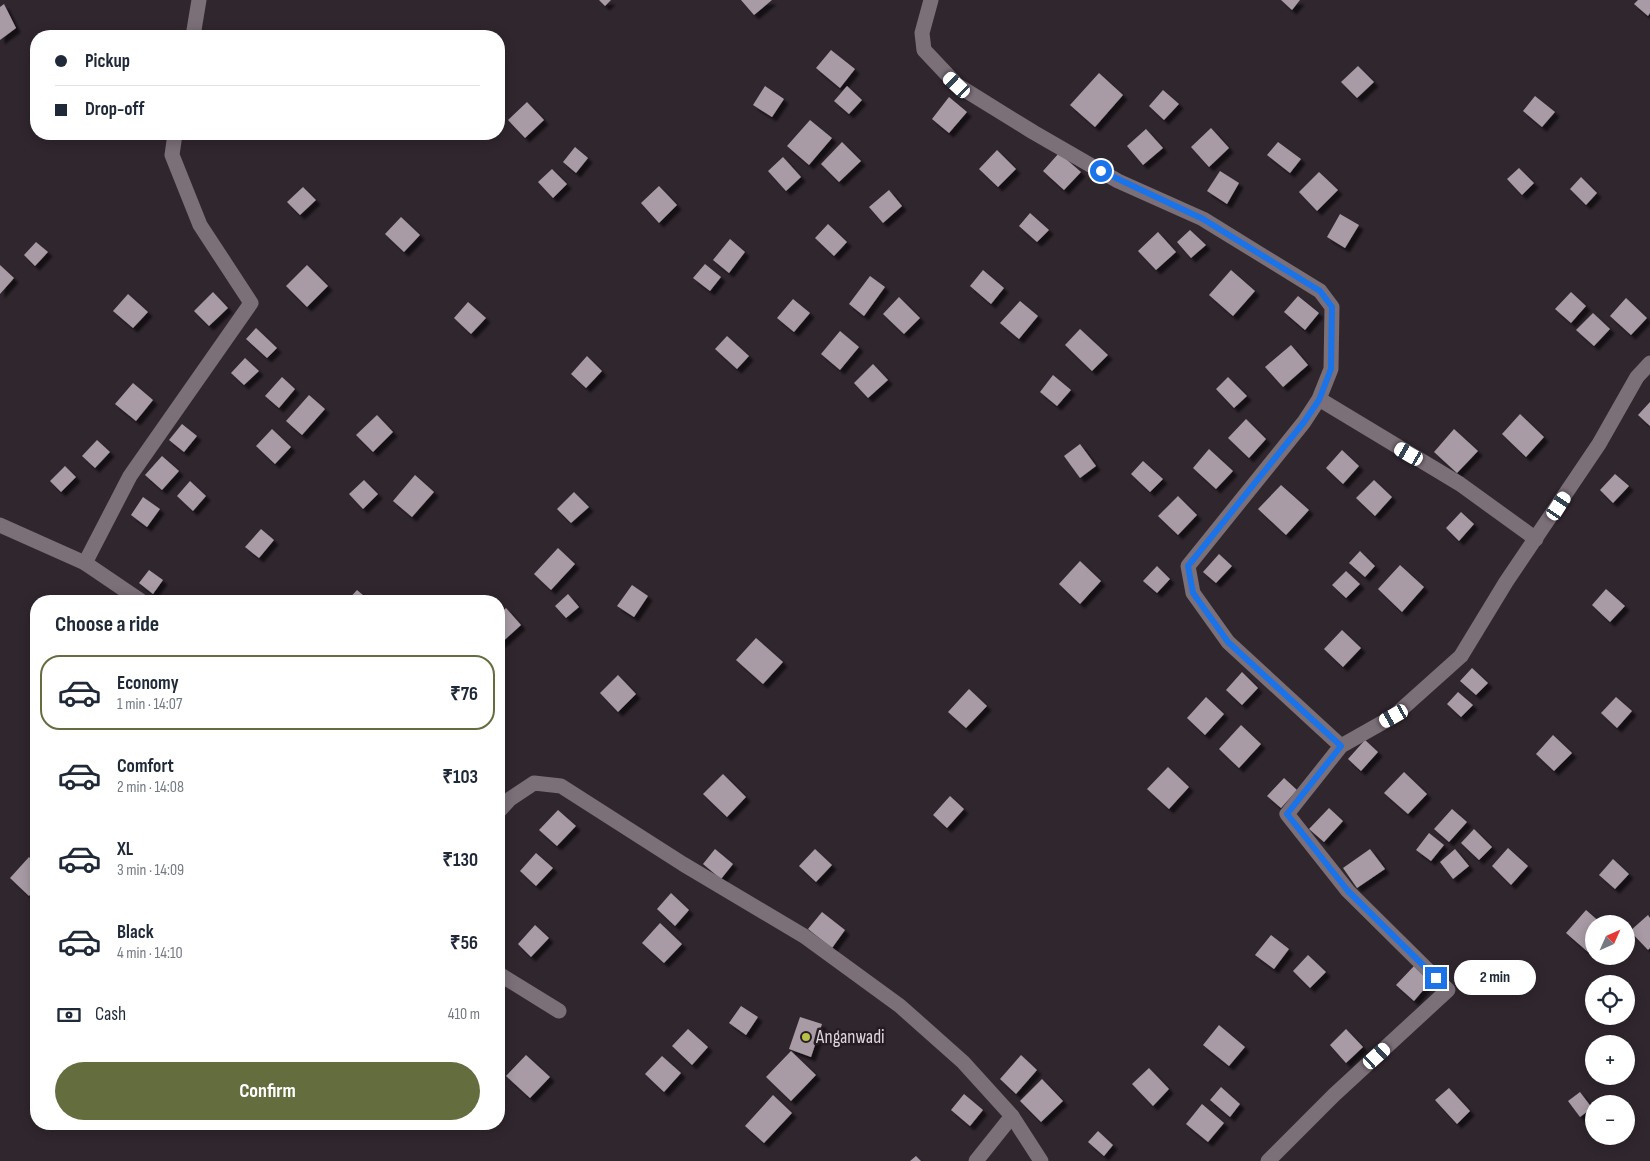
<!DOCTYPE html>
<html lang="en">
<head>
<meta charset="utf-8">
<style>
  :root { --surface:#fff; --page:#f2f2f3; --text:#1f2937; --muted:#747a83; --line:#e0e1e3; --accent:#646d3e }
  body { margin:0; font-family:"Sofia Sans Condensed",sans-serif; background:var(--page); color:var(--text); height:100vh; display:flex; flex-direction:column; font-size:19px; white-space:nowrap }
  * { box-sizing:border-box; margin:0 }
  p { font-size:16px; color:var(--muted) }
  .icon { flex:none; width:28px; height:28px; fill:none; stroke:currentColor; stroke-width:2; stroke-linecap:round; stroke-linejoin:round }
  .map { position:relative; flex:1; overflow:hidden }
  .sheet { position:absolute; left:30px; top:595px; width:475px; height:535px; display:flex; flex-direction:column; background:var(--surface); border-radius:20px; box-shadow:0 2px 12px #0003 }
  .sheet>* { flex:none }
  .guide { position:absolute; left:30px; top:30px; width:475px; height:110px; border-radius:20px; box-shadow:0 2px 12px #0003; display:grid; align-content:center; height:110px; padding:0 25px; background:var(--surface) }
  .needle { width:32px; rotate:45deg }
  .buttons { position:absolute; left:1585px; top:915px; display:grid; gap:10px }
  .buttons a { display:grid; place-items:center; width:50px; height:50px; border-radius:50%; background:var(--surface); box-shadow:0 2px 12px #0003; font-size:25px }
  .end { position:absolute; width:22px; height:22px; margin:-11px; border:6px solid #1a73e8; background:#fff; box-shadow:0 0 0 2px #fff }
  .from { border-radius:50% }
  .bubble { position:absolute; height:35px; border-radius:18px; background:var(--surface); box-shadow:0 2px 12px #0003; font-size:16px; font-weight:700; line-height:35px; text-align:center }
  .car { position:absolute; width:15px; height:30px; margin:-15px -8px; border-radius:6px; box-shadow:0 0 4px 1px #0007; background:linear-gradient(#fff 24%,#345 0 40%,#fff 0 76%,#345 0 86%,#fff 0) }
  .guide b { display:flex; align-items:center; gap:18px; height:48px; font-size:19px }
  .guide b+b { border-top:1px solid var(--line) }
  .guide i { width:12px; height:12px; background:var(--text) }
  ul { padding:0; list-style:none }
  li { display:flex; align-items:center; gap:15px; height:75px; margin:0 10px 8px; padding:0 15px; border:2px solid transparent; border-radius:20px }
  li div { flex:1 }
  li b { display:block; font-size:19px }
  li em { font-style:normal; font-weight:700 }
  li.selected { border-color:var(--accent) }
  li>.icon { width:45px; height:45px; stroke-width:1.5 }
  h2 { padding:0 25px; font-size:22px; line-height:60px }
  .pay { display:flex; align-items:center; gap:12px; height:55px; padding:0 25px; font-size:19px }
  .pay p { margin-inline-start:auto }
  .button { display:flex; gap:10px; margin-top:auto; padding:10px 25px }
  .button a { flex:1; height:58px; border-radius:30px; background:var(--accent); color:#fff; font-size:20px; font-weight:700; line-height:58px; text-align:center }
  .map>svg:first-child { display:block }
  .building { fill:#a89ba5; filter:url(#shadow) }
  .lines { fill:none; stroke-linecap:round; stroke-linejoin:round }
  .minor { stroke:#7b6f78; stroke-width:15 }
  .tertiary { stroke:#7b6f78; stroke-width:15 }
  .route { stroke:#1a73e8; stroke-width:6 }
  .poi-dot { fill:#b9c046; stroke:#261c24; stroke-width:2 }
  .labels { text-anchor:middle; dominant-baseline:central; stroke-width:5; stroke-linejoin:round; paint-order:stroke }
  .poi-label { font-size:19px; fill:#ded7dc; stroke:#261c24; text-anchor:start }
</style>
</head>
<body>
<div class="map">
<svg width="1650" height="1161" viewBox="0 0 1650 1161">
  <defs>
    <filter id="shadow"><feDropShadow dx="4.5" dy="4.5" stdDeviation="1" flood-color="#0009"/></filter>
  </defs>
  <rect width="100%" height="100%" fill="#30262e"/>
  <path class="building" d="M599,0H611L605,6Z
    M741,0H772L754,15Z
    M1281,0H1300L1292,10Z
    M1638,0H1650V13L1648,16L1634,4Z
    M4,4L16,28L0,40V7Z
    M831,50L855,69L840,88L816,68Z
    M1358,66L1374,82L1357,98L1341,82Z
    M1099,73L1123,95L1095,127L1070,105Z
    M765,86L784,99L772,117L753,105Z
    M847,86L862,100L849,114L834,101Z
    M1163,90L1179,104L1164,120L1149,106Z
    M1535,96L1555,112L1542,127L1523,111Z
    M949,97L967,112L949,133L932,119Z
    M527,102L544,120L525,138L508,120Z
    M810,120L832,138L809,165L787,146Z
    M1211,128L1229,148L1209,167L1191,147Z
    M1146,129L1163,148L1143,165L1127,146Z
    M842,142L861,161L839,182L821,164Z
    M1278,142L1301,159L1290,173L1267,155Z
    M575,147L588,158L576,173L563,162Z
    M997,150L1016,169L998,187L979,169Z
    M1059,153L1081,172L1064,190L1043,171Z
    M783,157L801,177L786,191L768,171Z
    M1519,168L1534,183L1522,195L1507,179Z
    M552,169L567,184L553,198L538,182Z
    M1220,171L1239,183L1227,204L1207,191Z
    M1319,172L1338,190L1317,211L1299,192Z
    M1581,177L1597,193L1586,205L1570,189Z
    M659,186L677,205L659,223L641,203Z
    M303,187L316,200L300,215L287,202Z
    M889,190L902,206L883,223L869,207Z
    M1030,213L1049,230L1037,242L1019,226Z
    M1340,214L1359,225L1345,248L1327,237Z
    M401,217L420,235L404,252L385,234Z
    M828,224L847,242L834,256L815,238Z
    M1190,230L1206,245L1191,258L1177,242Z
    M1158,232L1176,252L1156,270L1138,251Z
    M730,239L745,252L729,273L713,260Z
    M36,242L48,252L35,266L24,255Z
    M705,264L721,277L710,291L693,278Z
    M0,265L14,278L0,294Z
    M307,265L328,286L307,307L286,286Z
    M983,270L1004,288L991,304L970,286Z
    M1231,270L1255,291L1233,316L1209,295Z
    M870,276L885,287L864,316L849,304Z
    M213,292L228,308L209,326L194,311Z
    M1571,292L1586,306L1571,323L1555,309Z
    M128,294L148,312L133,328L113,311Z
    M1298,296L1319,313L1305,330L1284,312Z
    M899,297L920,318L904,334L883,314Z
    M1626,298L1647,318L1631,335L1610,316Z
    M793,299L810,313L794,332L777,318Z
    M1020,301L1038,316L1019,339L1000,323Z
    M468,302L486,318L471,334L454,318Z
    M1593,313L1610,329L1594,346L1576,330Z
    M256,328L277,348L267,358L246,339Z
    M1080,329L1108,355L1092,371L1065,345Z
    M840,331L859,347L840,370L821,354Z
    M727,336L749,356L737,369L715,349Z
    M1291,345L1308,365L1283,387L1265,367Z
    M587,356L602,371L586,388L571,374Z
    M245,358L259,371L244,385L231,373Z
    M873,364L888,380L868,398L854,383Z
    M1053,375L1071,390L1057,406L1040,392Z
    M282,377L295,389L279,408L265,396Z
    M1228,377L1247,396L1234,408L1216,389Z
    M133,383L153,400L136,421L115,404Z
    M309,395L325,409L302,435L286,421Z
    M1650,402V426L1638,415Z
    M1520,414L1544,437L1526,457L1502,434Z
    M377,415L393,432L373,452L356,435Z
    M1246,419L1266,439L1249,458L1228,438Z
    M182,424L197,436L184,452L169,440Z
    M272,429L291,447L275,464L256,446Z
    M1454,429L1478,451L1457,473L1434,452Z
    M97,440L110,452L95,468L82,456Z
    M1080,444L1096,466L1080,478L1064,456Z
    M1209,449L1233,471L1216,489L1193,468Z
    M1342,450L1359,466L1343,484L1326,468Z
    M162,456L179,471L162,490L145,475Z
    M1143,461L1163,479L1150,492L1131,474Z
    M65,466L76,477L61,492L50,481Z
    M1615,474L1629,486L1613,503L1600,490Z
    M415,475L434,492L412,517L393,501Z
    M364,480L378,494L363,509L349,494Z
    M1374,480L1392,497L1375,516L1356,498Z
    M190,481L206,496L193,511L177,496Z
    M1281,485L1309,510L1286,535L1258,509Z
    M574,492L589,507L571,523L557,509Z
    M1178,496L1197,515L1178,535L1158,516Z
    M143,497L160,509L147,527L131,515Z
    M1461,512L1474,524L1459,541L1446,528Z
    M261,529L274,540L259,558L245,547Z
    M558,548L575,564L551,590L534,574Z
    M1360,551L1375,566L1365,577L1349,563Z
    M1219,554L1232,566L1216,583L1203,572Z
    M1080,561L1101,581L1080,604L1059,584Z
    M1400,565L1424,587L1402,612L1378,589Z
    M1157,566L1170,579L1157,593L1143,581Z
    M149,570L163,580L153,594L139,583Z
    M1346,571L1360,584L1346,598L1332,585Z
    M632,585L648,596L634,617L617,606Z
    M1606,589L1625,606L1610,622L1592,605Z
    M357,590L370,601H347Z
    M568,594L579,607L566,618L555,606Z
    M506,608L521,625L499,645V614Z
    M1342,630L1361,648L1343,667L1324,649Z
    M756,638L783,662L763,684L736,660Z
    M1472,668L1488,683L1476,695L1460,681Z
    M1242,672L1258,688L1242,705L1226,690Z
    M618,675L636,694L618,712L600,693Z
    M969,689L987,706L966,728L948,712Z
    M1458,692L1473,705L1461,717L1447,704Z
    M1206,697L1224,714L1205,735L1187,718Z
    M1616,697L1632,711L1617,728L1601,713Z
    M1241,725L1261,744L1239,768L1219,749Z
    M1553,735L1572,753L1554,771L1536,754Z
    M1365,740L1378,752L1361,771L1348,759Z
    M1168,767L1189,787L1169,809L1147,789Z
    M1404,772L1427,794L1408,814L1384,793Z
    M723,774L746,797L727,817L703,794Z
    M1284,778L1297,790L1281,808L1267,796Z
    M950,796L964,809L947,828L933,815Z
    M1329,808L1343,821L1324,842L1309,829Z
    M1452,809L1467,822L1449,842L1434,829Z
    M558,810L576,826L557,846L539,830Z
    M1474,829L1492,847L1479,860L1461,843Z
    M1429,833L1444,845L1431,861L1416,850Z
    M1508,848L1528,866L1511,885L1492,866Z
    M715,849L733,864L721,879L703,864Z
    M815,849L832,865L816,882L799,866Z
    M1370,849L1385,869L1357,888L1343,868Z
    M1455,849L1469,866L1453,879L1440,862Z
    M536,853L553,868L536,886L520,871Z
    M29,857L36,864V888L29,896L10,878Z
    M1613,859L1629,874L1615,889L1599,875Z
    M671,893L689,910L675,926L657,909Z
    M1586,910L1602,924H1594V946L1588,952L1566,933Z
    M822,912L845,930L832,948L808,929Z
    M1648,915L1650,918V948L1648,950L1630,931Z
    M660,923L682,944L664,963L642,943Z
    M535,925L549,938L531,957L518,944Z
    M1271,935L1289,949L1274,969L1255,955Z
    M1308,955L1326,972L1310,988L1293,971Z
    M1414,966L1431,981L1414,1001L1396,985Z
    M741,1006L758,1017L746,1035L729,1023Z
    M800,1017L822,1024L811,1057L789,1049Z
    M1219,1025L1245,1047L1229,1066L1203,1045Z
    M688,1029L708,1047L692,1065L672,1046Z
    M1346,1029L1363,1047L1346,1063L1330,1045Z
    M791,1051L816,1075L791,1101L766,1077Z
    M526,1055L550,1077L530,1098L506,1076Z
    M1021,1055L1037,1070L1016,1094L1000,1079Z
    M662,1056L681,1073L664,1092L645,1074Z
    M1149,1068L1169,1089L1153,1106L1132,1084Z
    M1042,1079L1063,1101L1041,1122L1020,1101Z
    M1221,1087L1240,1104L1230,1117L1210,1100Z
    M1449,1088L1470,1111L1457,1124L1435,1100Z
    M1580,1092L1592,1108L1580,1117L1568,1101Z
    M964,1094L983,1110L970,1126L951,1110Z
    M773,1095L792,1113L764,1143L745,1126Z
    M1202,1104L1224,1123L1208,1142L1186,1124Z
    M1098,1131L1113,1145L1104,1156L1088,1142Z
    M916,1156L921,1161H910Z"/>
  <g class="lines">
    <path class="minor" d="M931,0L922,33L924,50L957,85L1033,132L1118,181L1203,219L1320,291L1332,307L1331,369L1319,399L1304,422L1188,566L1193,593L1228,642L1341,746
      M193,36L199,0
      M1319,399L1460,484L1536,539
      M85,563L130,476L251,303L200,225L172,155L175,134
      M499,974L559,1011
      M976,1161L1012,1116
      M1268,1161L1334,1095L1448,990L1348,891L1287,814L1341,746L1394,716L1461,656L1506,582L1599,444L1637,377L1650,363"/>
    <path class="tertiary" d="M0,525L85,563L141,601
      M499,811L510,799L534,783L561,786L683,864L804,936L900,1006L963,1062L1012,1116L1041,1161"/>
  </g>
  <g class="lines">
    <path class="route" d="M1101,171L1203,219L1320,291L1332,307L1331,369L1319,400L1304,422L1188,566L1193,593L1228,642L1341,746L1287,814L1348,891L1436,978"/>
  </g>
  <circle class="poi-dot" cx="806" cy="1037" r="5"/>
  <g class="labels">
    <g class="poi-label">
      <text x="816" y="1037">Anganwadi</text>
    </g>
  </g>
</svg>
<div class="buttons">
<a><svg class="needle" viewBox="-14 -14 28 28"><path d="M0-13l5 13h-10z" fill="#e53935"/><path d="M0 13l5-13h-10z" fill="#747a83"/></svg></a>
<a><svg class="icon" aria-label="locate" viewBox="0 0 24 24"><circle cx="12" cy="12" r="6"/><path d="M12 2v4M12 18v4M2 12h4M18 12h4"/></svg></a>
<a>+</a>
<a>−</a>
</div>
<i class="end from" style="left:1101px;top:171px"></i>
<i class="end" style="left:1436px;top:978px"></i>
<div class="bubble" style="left:1454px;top:960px;width:82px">2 min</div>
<i class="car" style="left:957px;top:85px;rotate:313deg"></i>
<i class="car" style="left:1409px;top:454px;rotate:300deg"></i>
<i class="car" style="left:1559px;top:506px;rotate:33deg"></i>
<i class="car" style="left:1394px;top:716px;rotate:241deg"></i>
<i class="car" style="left:1377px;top:1056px;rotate:48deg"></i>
<div class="guide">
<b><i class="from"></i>Pickup</b>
<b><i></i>Drop-off</b>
</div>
<section class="sheet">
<h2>Choose a ride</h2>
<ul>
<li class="selected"><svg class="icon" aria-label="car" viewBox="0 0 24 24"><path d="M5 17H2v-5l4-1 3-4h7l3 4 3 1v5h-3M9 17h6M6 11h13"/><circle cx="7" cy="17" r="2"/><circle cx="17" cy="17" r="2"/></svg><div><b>Economy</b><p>1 min · 14:07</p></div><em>₹76</em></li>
<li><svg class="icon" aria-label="car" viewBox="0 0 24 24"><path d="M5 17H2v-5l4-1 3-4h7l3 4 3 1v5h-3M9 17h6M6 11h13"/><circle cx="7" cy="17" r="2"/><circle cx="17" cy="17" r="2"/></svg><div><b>Comfort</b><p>2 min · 14:08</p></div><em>₹103</em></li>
<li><svg class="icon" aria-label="car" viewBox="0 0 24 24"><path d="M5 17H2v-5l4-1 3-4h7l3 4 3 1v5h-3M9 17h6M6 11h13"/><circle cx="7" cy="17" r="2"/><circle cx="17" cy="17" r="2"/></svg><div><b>XL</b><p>3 min · 14:09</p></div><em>₹130</em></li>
<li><svg class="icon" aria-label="car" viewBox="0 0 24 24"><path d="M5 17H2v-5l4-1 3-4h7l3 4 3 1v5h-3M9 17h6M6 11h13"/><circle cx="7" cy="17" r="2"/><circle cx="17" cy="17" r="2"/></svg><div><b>Black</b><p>4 min · 14:10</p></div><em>₹56</em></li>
</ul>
<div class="pay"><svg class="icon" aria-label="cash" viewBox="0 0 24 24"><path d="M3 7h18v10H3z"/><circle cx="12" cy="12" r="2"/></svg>Cash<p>410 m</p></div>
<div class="button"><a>Confirm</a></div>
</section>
</div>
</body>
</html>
